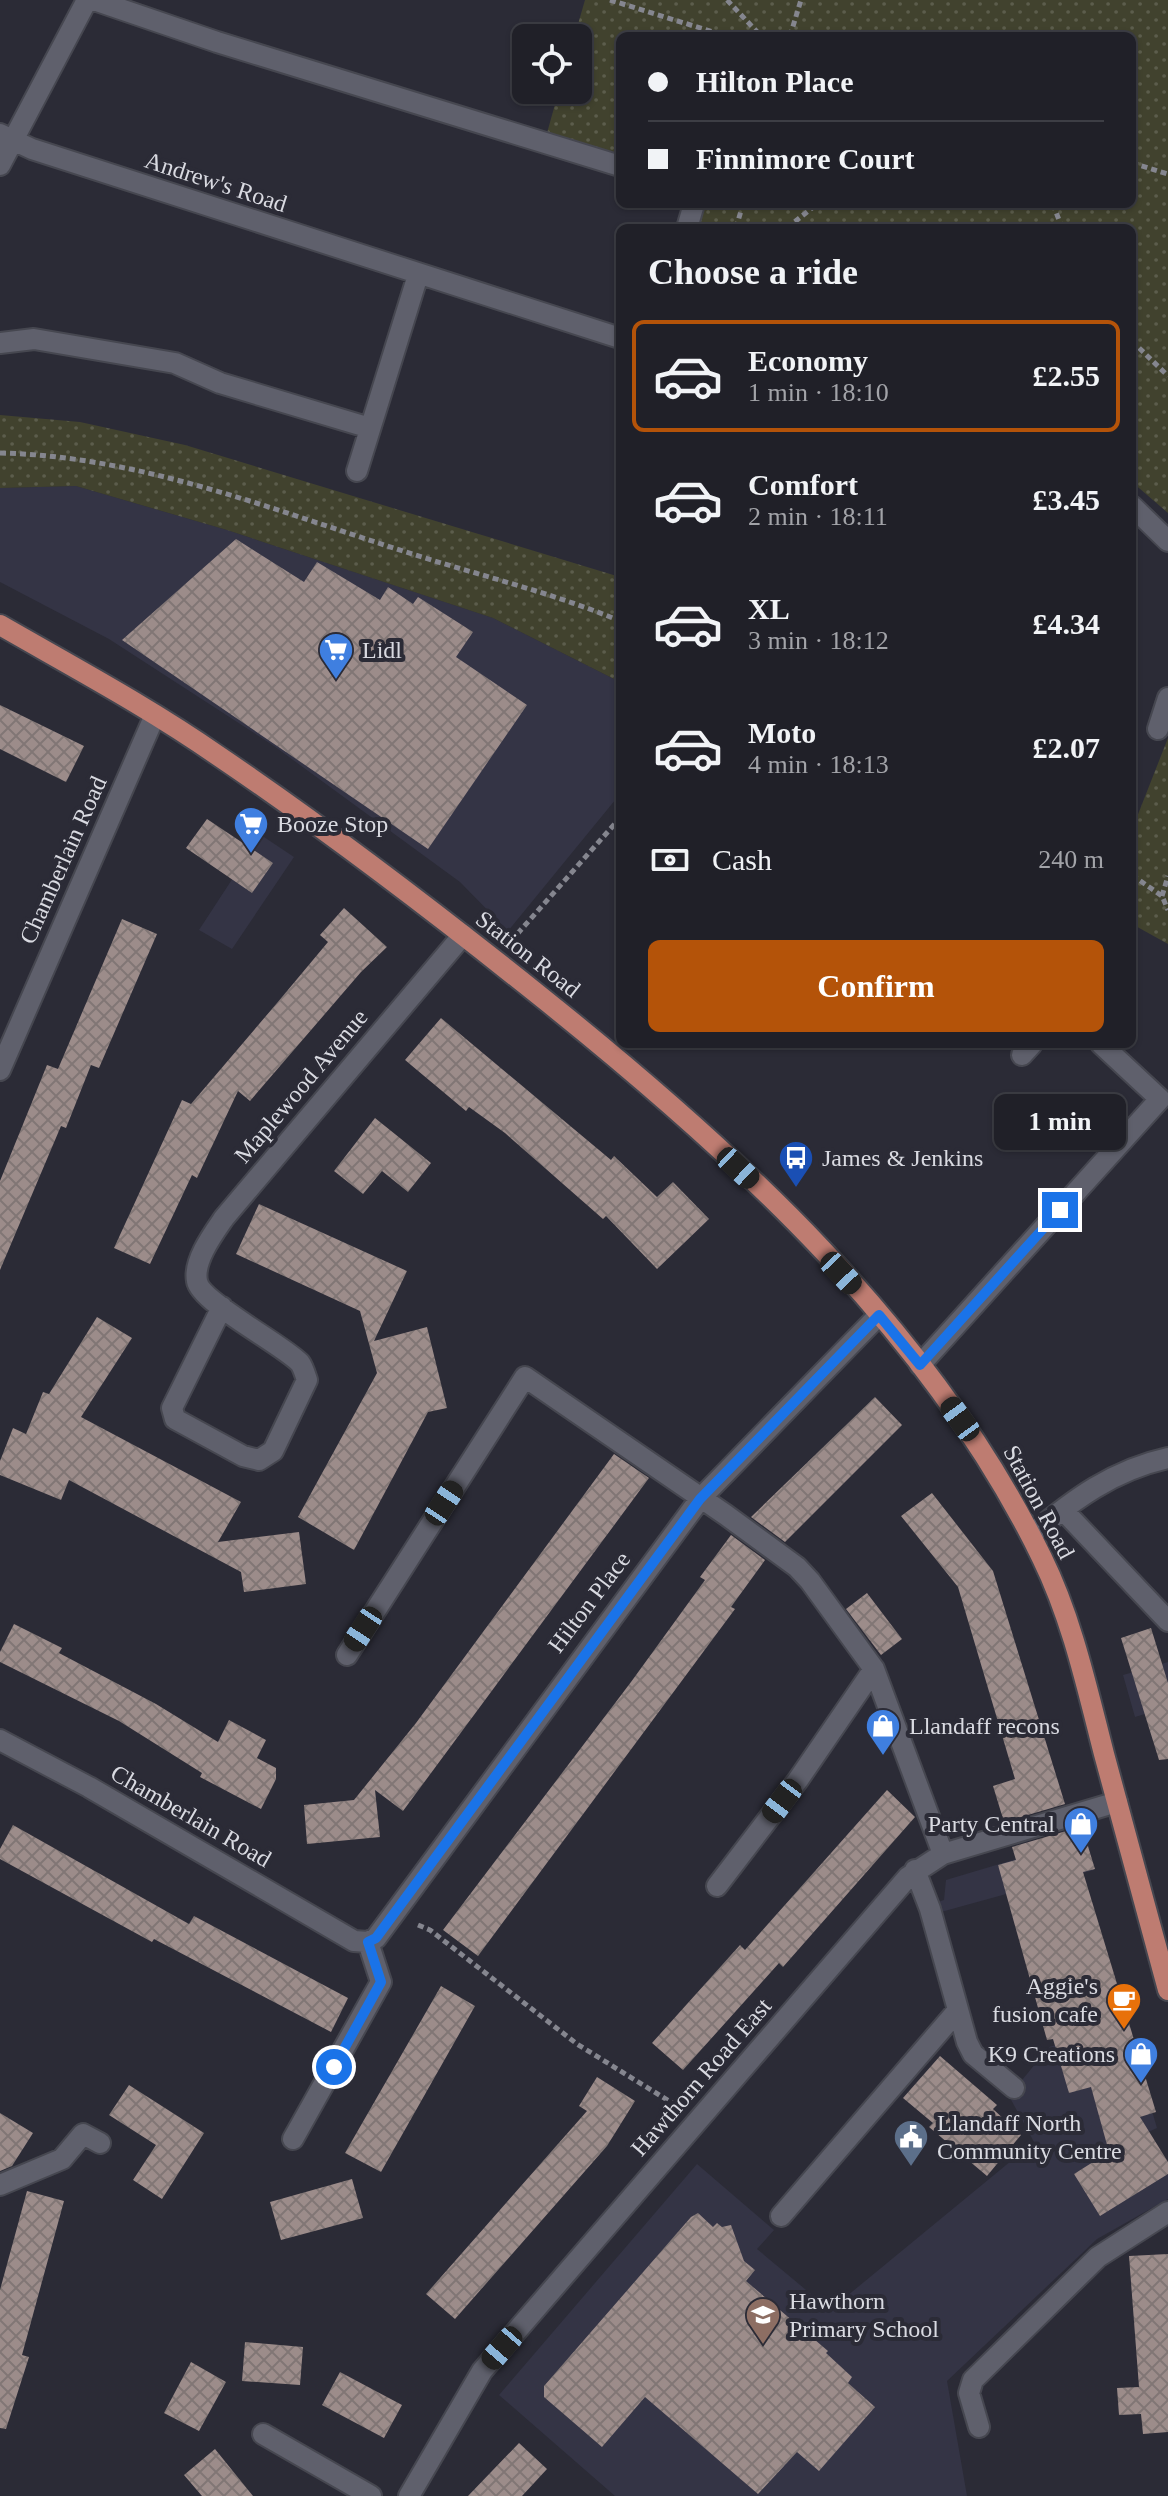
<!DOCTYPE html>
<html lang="en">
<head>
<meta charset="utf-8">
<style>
  :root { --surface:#202028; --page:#282830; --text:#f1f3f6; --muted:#a2a3a8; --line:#3d3e45; --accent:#b45309 }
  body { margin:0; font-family:"Times New Roman",serif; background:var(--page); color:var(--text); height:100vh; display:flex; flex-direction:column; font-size:30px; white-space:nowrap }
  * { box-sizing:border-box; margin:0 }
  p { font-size:26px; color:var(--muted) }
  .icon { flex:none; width:44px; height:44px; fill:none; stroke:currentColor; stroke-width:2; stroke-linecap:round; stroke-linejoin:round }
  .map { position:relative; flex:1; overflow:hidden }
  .sheet { position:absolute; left:616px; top:224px; width:520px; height:824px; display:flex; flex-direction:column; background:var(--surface); border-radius:12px; box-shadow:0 2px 6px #0004,0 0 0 2px var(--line) }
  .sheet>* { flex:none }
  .banner { position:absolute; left:616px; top:32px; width:520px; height:176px; border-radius:12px; box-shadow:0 2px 6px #0004,0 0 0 2px var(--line); display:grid; align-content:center; height:176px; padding:0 32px; background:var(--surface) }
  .fabs { position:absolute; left:512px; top:24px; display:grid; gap:16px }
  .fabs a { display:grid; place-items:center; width:80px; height:80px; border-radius:12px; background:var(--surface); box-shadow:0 2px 6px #0004,0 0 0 2px var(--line); font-size:40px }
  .end { position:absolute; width:36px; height:36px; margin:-18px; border:10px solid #1a73e8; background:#fff; box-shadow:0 0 0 4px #fff }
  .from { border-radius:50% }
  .bubble { position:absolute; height:56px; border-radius:12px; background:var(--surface); box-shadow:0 2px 6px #0004,0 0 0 2px var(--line); font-size:26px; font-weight:700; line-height:56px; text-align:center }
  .car { position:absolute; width:24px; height:48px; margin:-24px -12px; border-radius:10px; box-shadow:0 0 6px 2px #0007; background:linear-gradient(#222 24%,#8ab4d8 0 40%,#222 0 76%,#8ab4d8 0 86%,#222 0) }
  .banner b { display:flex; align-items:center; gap:28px; height:76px; font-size:30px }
  .banner b+b { border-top:2px solid var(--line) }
  .banner i { width:20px; height:20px; background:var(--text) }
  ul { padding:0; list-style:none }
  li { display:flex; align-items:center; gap:24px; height:112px; margin:0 16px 12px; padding:0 16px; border:4px solid transparent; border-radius:12px }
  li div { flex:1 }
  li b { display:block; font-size:30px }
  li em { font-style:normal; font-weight:700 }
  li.active { border-color:var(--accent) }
  li>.icon { width:72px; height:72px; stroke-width:1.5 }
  h2 { padding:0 32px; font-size:36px; line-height:96px }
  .pay { display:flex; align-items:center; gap:20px; height:88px; padding:0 32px; font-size:30px }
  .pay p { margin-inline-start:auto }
  .button { display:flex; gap:16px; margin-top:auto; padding:16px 32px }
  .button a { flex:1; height:92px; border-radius:12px; background:var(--accent); color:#fff; font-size:32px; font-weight:700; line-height:92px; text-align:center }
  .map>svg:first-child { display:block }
  .built { fill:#343445 }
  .park { fill:url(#park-dots) }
  .building { fill:url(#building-cross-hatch) }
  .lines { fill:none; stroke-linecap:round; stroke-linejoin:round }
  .minor-casing { stroke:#464750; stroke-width:24 }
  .major-casing { stroke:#464750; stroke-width:24 }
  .path { stroke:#85868f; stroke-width:5; stroke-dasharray:6 4; stroke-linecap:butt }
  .minor { stroke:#5f606c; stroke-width:20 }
  .major { stroke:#be7c71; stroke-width:20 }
  .route { stroke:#1a73e8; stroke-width:10 }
  .labels { text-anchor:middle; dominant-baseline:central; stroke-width:8; stroke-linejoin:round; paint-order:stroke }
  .street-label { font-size:24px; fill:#d9dae1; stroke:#2b2b36 }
  .poi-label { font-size:24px; fill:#d9dae1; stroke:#2b2b36; text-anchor:start }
</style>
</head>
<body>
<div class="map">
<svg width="1168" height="2496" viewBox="0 0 1168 2496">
  <defs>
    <pattern id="park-dots" width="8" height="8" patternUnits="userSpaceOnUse" patternTransform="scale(2)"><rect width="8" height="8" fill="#41422e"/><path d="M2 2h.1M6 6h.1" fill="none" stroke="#5c5d4c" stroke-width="1.8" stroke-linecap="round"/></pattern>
    <pattern id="building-cross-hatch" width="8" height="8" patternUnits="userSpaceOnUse" patternTransform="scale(2)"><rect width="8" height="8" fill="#9c8c8a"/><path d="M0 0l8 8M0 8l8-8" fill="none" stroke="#817675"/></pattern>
  </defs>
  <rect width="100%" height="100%" fill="#2b2b36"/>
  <path class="built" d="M76,486L227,530L493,618L620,682V794L508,931L460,882L274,746L109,639L0,582V488Z
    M261,835L294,857L232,949L199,930Z
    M1168,1662V1707L1135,1717L1123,1675Z
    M1087,1838L1094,1870L941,1912L938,1902L944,1900L946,1880Z
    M1127,2025L1157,2128L1142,2135L1168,2175V2199L1097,2239L947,2381L967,2496H615L499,2395L697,2164L774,2230L757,2249L830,2310L1034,2142L1009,2096L1049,2047Z"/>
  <path class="park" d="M585,0H1168V513L1132,482V228H698L705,204H1132V36H620V156L547,133L559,90H578V38H574Z
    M0,415L80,422L185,445L620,577V682L493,618L227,530L76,486L0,488Z
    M1168,738V944L1132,924V821L1135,822Z"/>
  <path class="building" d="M236,539L304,582L317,562L380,600L388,587L413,604L418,597L473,632L456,657L527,705L428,849L122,640Z
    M0,705L84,746L66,782L0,749Z
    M207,819L273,863L252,893L186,848Z
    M344,908L387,947L361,972L250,1101L238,1091L197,1178L192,1175L150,1264L114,1248L182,1100L191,1104L277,1003L328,942L320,935Z
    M122,919L157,934L99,1068L91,1065L66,1128L61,1126L0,1270V1181L47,1065L58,1069Z
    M441,1018L611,1160L614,1156L657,1197L673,1182L709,1219L657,1269L606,1216L603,1219L505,1133L469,1107L466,1111L405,1060Z
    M375,1118L431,1163L408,1192L382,1171L363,1194L334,1171Z
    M259,1204L407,1271L374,1341L427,1327L447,1408L428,1412L354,1550L298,1517L377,1373L360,1311L236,1254Z
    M97,1317L132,1338L81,1417L241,1502L218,1542L299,1532L306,1584L244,1592L241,1572L69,1480L61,1500L0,1475V1461L13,1428L26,1434L43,1392L49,1394Z
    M875,1397L902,1425L785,1542L751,1517Z
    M614,1454L649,1478L403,1811L375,1790L380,1837L307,1844L304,1805L354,1800L416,1723Z
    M932,1493L993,1571L1065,1804L1004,1822L993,1786L1015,1779L958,1587L901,1516Z
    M731,1535L765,1560L731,1607L735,1609L478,1956L443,1930L631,1682L705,1580L700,1577Z
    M867,1593L902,1639L881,1655L846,1609Z
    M14,1624L62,1648L59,1653L156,1704L218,1742L229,1720L266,1740L257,1758L276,1768V1779L261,1809L200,1777L202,1773L119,1721L0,1662V1652Z
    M1151,1628L1168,1683V1759L1159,1760L1121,1638Z
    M887,1790L915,1817L783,1967L779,1963L683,2070L652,2043L740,1945L745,1950Z
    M13,1825L189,1924L194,1916L348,1998L331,2032L154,1939L152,1942L0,1859V1849Z
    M1073,1829L1077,1842L1086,1840L1095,1869L1083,1872L1156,2112L1140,2117L1168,2162V2174L1100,2216L1074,2174L1109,2152L1091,2087L1069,2093L1053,2039L1047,2040L998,1865L1016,1860L1012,1847Z
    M441,1986L475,2006L381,2172L345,2153Z
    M940,2056L997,2105L993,2109L1021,2135L987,2176L929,2127L933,2123L903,2098Z
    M597,2077L635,2101L607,2146L455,2319L426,2294L587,2111L579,2106Z
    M129,2085L204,2133L162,2199L133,2180L156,2145L109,2115Z
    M0,2113L33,2133L12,2166L0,2171Z
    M352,2179L363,2218L281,2240L270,2202Z
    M27,2191L64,2201L22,2355L29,2357L6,2429L0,2428V2290Z
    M698,2213L713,2227L717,2223L722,2227L731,2225L744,2261L755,2270L746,2281L828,2351L826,2353L852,2377L848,2383L875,2407L819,2471L797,2452L758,2494L645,2397L602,2447L544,2397V2386L691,2217Z
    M1168,2254V2432L1143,2434L1141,2414L1119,2415L1117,2388L1139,2387L1129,2256Z
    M245,2342L303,2347L300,2385L242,2381Z
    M191,2362L226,2382L199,2431L164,2413Z
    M340,2372L402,2405L384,2438L322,2405Z
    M519,2443L547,2469L522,2496H468Z
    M215,2449L253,2496H202L184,2475Z"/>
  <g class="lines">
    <defs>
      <path id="minor" d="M94,0L217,42L620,166
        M0,134L32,149L620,338
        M0,165L87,0
        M687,228L694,204
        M0,343L34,339L175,363L220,383L370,428
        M357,471L418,275
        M1132,506L1168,541
        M1158,729L1168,698
        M1022,1055L1032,1044
        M0,1070L155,715
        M222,1307L172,1408L175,1419L243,1456L259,1460L273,1451L307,1380C305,1374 303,1367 300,1363C282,1344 200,1302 197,1281C193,1261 213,1234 224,1218L463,935
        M920,1365L1160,1099L1101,1044
        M1063,1510L1168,1621
        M1031,1535C1073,1500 1113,1470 1168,1458
        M347,1655L525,1377L726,1515L797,1567L810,1581L874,1669L943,1854
        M0,1740L89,1787L354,1941L368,1942L376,1938L700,1499L879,1315
        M915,1870L930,1909L967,2042L973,2054L1014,2088
        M717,1886L798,1780L874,1669
        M293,2139L381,1982L368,1942
        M0,2185L62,2159L83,2134L100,2143
        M781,2216L958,2010
        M979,2427L969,2393L973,2380L1098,2257L1168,2212
        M263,2434L371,2496
        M409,2496L482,2371L908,1877L943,1854L1117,1802"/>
      <path id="major" d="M0,625C73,667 148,707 217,755C328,830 435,912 540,996C735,1152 931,1330 1042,1558C1072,1619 1087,1688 1104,1754C1125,1833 1147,1911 1168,1990"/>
    </defs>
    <use href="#minor" class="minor-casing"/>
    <use href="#major" class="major-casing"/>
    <path class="path" d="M610,0L726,36
      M727,0L761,36
      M790,36L801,0
      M1132,163L1168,174
      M1053,204L1062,228
      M736,228L743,204
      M787,228L817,204
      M1132,341L1168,376
      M0,453C139,456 274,510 406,552C477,575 551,592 620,621
      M1132,875L1162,896L1168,910
      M1162,896L1168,876
      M511,941L620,818
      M418,1925L430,1930L577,2044L677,2106"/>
    <use href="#minor" class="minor"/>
    <use href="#major" class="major"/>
  </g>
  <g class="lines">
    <path class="route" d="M334,2067L381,1982L368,1942L376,1938L700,1499L879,1315L920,1365L1060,1210"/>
  </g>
  <defs>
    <symbol id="supermarket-pin" viewBox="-11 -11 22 30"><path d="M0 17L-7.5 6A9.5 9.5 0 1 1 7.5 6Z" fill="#3f7fe0" stroke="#2b2b36"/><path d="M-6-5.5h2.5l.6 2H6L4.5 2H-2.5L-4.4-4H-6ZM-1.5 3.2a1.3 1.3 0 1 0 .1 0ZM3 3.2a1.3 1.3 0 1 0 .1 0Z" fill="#fff"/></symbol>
    <symbol id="bus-pin" viewBox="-11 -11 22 30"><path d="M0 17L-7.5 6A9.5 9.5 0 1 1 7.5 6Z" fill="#1a4fb4" stroke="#2b2b36"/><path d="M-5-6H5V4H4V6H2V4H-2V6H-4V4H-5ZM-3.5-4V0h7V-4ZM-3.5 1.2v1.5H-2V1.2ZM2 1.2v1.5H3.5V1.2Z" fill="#fff"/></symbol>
    <symbol id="shop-pin" viewBox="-11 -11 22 30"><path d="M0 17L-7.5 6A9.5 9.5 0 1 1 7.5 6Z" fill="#3f7fe0" stroke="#2b2b36"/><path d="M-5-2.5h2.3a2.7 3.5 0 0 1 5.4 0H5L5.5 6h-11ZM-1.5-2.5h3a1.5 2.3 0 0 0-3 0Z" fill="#fff"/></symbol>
    <symbol id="cafe-pin" viewBox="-11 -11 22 30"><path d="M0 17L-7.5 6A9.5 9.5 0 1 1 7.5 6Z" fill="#e8710a" stroke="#2b2b36"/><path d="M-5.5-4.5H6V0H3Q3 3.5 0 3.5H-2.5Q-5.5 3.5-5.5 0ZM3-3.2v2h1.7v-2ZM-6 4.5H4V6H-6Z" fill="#fff"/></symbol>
    <symbol id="civic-pin" viewBox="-11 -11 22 30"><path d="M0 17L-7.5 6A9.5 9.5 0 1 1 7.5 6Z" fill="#5c6f8a" stroke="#2b2b36"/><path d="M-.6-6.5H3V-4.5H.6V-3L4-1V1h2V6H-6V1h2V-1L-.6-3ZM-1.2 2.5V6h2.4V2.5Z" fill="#fff"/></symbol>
    <symbol id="school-pin" viewBox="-11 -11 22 30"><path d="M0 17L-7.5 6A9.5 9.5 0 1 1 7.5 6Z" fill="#8d6e63" stroke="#2b2b36"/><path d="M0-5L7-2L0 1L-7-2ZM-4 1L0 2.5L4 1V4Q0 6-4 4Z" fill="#fff"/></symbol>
  </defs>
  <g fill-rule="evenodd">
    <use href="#supermarket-pin" x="316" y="630" width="40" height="54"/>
    <use href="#supermarket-pin" x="231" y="804" width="40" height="54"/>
    <use href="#bus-pin" x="776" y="1138" width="40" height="54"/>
    <use href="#shop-pin" x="863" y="1706" width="40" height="54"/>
    <use href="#shop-pin" x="1061" y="1804" width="40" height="54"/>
    <use href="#cafe-pin" x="1104" y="1980" width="40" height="54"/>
    <use href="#shop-pin" x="1121" y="2034" width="40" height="54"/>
    <use href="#civic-pin" x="891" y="2117" width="40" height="54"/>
    <use href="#school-pin" x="743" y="2295" width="40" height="54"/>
  </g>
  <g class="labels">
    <g class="street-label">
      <text transform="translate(216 182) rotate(18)">Andrew's Road</text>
      <text transform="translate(63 860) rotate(-66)">Chamberlain Road</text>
      <text transform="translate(528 954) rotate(38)">Station Road</text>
      <text transform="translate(301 1086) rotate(-50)">Maplewood Avenue</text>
      <text transform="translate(1039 1502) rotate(62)">Station Road</text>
      <text transform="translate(589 1602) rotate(-53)">Hilton Place</text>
      <text transform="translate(191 1816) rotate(30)">Chamberlain Road</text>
      <text transform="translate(701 2077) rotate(-49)">Hawthorn Road East</text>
    </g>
    <g class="poi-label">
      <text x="362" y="650">Lidl</text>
      <text x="277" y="824">Booze Stop</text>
      <text x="822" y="1158">James &amp; Jenkins</text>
      <text x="909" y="1726">Llandaff recons</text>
      <text x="1055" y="1824" text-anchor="end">Party Central</text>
      <text x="1098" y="1986" text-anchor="end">Aggie's<tspan x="1098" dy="28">fusion cafe</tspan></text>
      <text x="1115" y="2054" text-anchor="end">K9 Creations</text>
      <text x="937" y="2123">Llandaff North<tspan x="937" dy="28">Community Centre</tspan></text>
      <text x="789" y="2301">Hawthorn<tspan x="789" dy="28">Primary School</tspan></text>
    </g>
  </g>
</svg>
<div class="fabs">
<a><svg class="icon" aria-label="locate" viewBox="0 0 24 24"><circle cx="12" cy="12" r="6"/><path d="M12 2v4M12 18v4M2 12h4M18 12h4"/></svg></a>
</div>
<i class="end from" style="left:334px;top:2067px"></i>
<i class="end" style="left:1060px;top:1210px"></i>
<div class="bubble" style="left:994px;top:1094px;width:132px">1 min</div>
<i class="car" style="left:738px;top:1168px;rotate:133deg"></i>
<i class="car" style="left:841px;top:1273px;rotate:137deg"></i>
<i class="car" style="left:960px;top:1419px;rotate:324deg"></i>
<i class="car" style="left:444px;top:1503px;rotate:33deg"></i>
<i class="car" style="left:363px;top:1629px;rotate:213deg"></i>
<i class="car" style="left:782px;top:1801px;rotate:217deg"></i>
<i class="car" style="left:502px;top:2348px;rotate:221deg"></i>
<div class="banner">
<b><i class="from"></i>Hilton Place</b>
<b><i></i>Finnimore Court</b>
</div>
<section class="sheet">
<h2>Choose a ride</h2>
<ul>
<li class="active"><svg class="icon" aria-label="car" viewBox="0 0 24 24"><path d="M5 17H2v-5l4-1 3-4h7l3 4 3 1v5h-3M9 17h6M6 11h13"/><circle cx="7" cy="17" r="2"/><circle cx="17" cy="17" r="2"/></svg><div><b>Economy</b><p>1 min · 18:10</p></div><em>£2.55</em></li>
<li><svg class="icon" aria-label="car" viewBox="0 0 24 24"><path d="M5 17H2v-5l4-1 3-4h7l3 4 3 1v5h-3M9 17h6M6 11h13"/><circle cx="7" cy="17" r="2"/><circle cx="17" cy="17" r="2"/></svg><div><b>Comfort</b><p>2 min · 18:11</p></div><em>£3.45</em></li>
<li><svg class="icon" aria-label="car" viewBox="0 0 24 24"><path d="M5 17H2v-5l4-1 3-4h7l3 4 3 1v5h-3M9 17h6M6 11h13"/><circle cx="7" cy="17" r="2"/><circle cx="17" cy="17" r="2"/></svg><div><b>XL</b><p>3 min · 18:12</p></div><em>£4.34</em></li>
<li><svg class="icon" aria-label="car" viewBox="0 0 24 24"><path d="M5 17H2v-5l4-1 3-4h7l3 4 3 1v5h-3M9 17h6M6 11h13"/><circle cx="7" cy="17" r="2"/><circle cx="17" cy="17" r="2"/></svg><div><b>Moto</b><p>4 min · 18:13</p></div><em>£2.07</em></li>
</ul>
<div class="pay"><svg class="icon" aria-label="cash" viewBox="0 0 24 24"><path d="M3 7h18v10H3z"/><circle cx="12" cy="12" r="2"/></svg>Cash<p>240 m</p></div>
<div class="button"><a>Confirm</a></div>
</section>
</div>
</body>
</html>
